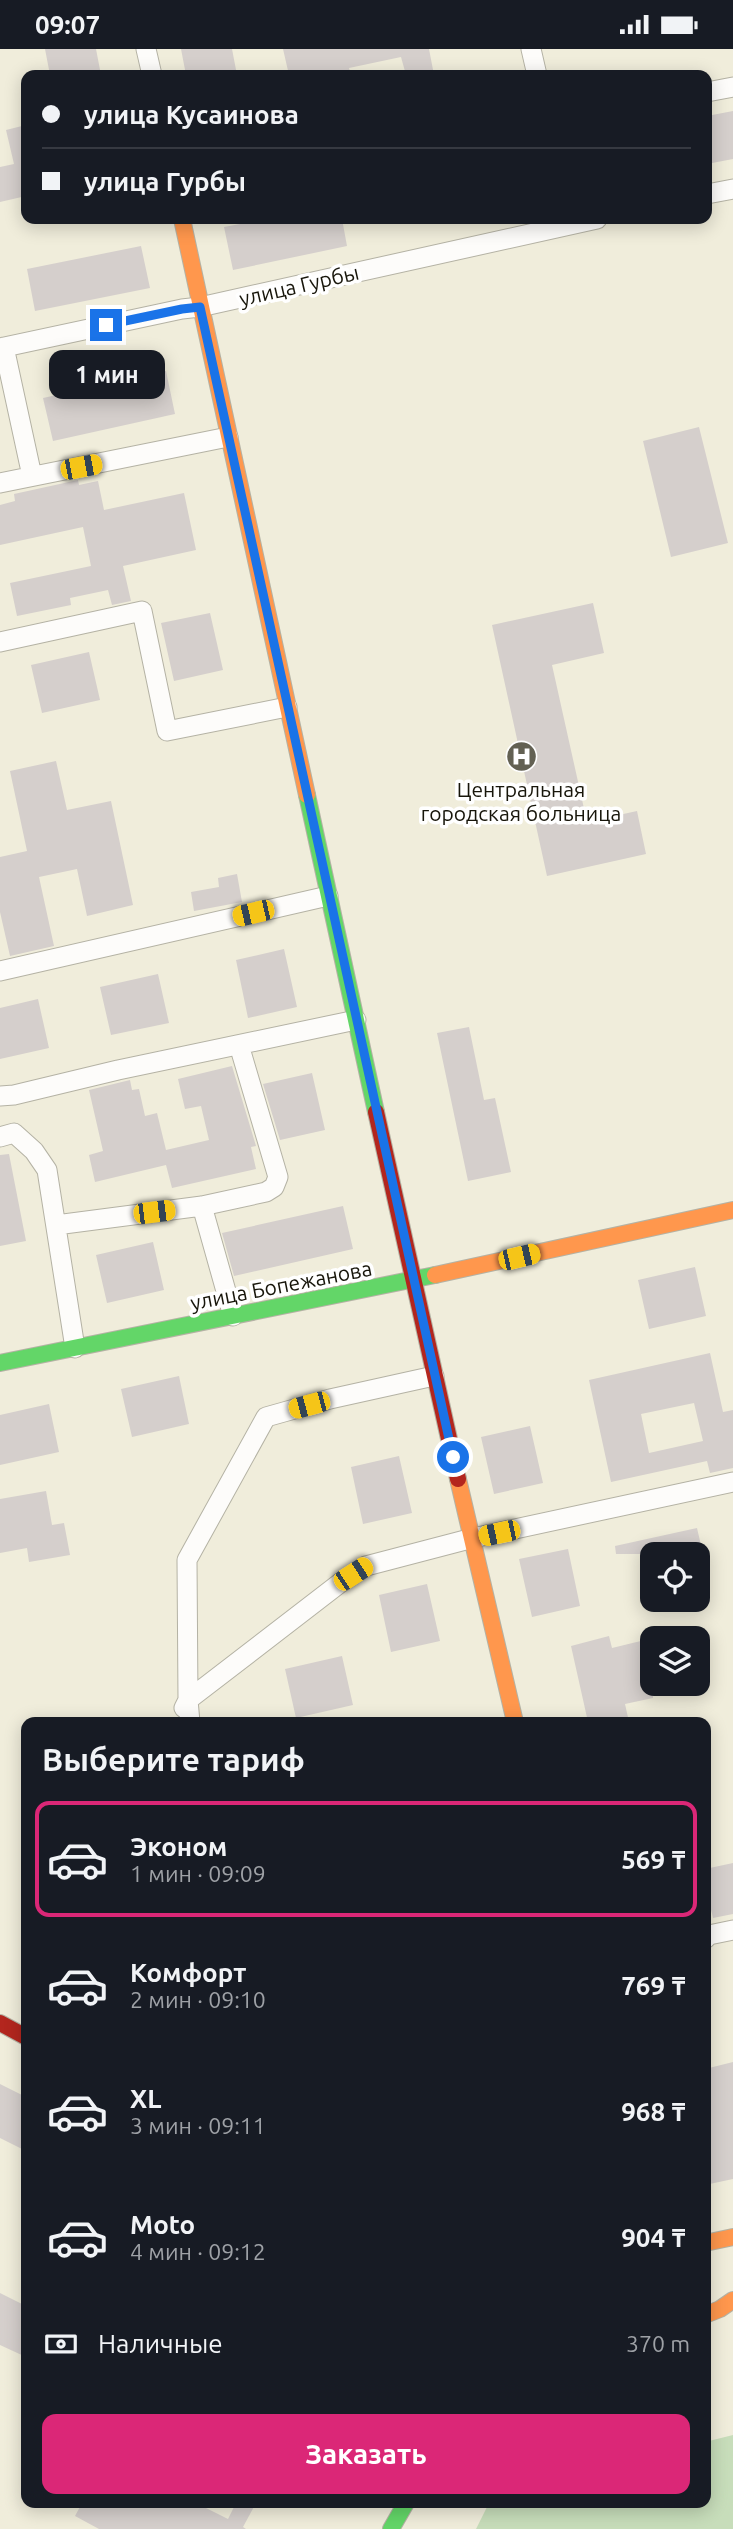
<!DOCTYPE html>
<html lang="ru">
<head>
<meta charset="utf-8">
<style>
  :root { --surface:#171b24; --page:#20242c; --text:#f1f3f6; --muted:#9ea1a6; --line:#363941; --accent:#db2777 }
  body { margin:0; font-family:Ubuntu,sans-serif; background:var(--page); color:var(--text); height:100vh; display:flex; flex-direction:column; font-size:26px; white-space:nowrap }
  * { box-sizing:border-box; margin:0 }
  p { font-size:23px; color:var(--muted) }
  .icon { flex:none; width:38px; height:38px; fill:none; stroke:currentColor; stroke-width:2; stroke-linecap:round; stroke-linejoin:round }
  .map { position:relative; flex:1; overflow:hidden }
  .details { position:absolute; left:21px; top:1668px; width:690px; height:791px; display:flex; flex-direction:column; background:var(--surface); border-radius:14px; box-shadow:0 4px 18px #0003 }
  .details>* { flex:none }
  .hud { position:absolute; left:21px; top:21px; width:691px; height:154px; border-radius:14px; box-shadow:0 4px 18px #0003; display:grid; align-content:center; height:154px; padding:0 21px; background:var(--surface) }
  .controls { position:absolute; left:640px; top:1493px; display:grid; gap:14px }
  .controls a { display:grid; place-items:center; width:70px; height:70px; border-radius:14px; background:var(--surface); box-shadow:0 4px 18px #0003; font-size:35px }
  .end { position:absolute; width:32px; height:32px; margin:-16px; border:9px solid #1a73e8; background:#fff; box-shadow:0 0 0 4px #fff }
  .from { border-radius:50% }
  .bubble { position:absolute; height:49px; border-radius:14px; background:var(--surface); box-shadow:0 4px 18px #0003; font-size:23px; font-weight:700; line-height:49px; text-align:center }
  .car { position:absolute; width:21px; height:42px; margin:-21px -10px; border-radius:9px; box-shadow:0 0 5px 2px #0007; background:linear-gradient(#f5c518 24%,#345 0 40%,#f5c518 0 76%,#345 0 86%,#f5c518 0) }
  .hud b { display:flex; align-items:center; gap:24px; height:66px; font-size:26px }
  .hud b+b { border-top:2px solid var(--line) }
  .hud i { width:18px; height:18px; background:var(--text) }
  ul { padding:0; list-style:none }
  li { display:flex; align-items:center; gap:21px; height:116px; margin:0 14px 10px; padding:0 7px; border:4px solid transparent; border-radius:14px }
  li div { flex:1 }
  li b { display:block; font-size:26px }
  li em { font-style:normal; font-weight:700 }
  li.current { border-color:var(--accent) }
  li>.icon { width:63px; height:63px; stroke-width:1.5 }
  h2 { padding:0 21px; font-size:32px; line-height:84px }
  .pay { display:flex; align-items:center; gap:18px; height:77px; padding:0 21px; font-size:26px }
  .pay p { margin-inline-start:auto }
  .action { display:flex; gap:14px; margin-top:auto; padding:14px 21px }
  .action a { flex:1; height:80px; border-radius:14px; background:var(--accent); color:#fff; font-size:28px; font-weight:700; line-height:80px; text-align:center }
  .status { display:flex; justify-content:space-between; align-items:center; height:49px; padding:0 35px; background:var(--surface); direction:ltr }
  .status svg { height:19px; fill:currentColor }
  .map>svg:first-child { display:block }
  .green { fill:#c7ddba }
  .building { fill:#d5cfcc; fill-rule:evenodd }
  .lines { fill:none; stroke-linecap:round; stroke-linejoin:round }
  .street-casing { stroke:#b4b2a4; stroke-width:21 }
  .fast-casing { stroke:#b4b2a4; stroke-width:18 }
  .slow-casing { stroke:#b4b2a4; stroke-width:18 }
  .jam-casing { stroke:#b4b2a4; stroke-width:18 }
  .street { stroke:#fdfcfa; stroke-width:19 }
  .fast { stroke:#63d668; stroke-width:16 }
  .slow { stroke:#ff974d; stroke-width:16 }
  .jam { stroke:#b3261e; stroke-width:16 }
  .route { stroke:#1a73e8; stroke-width:9 }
  .labels { text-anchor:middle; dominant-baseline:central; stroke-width:7; stroke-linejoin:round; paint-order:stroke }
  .street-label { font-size:21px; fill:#17150a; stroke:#fff }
  .poi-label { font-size:21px; fill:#17150a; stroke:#fff }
</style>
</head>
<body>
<div class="status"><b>09:07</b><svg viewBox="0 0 49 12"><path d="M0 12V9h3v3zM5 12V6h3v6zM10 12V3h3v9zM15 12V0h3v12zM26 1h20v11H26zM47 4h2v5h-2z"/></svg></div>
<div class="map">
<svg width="733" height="2480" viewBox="0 0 733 2480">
  <rect width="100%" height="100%" fill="#f0eddb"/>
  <path class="green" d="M733,2386V2480H476L489,2454H705V2393Z"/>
  <path class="building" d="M45,0H96L101,26H50Z
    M181,0H232L237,26H186Z
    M283,0H429L434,26H406L401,8L349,19L351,26H289Z
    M733,62V110L707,115V67Z
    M26,76V147L0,153V118L14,115L6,81Z
    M267,170H342L347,197L233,221L224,178Z
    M141,197L150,239L35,262L27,220Z
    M166,322L175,365L53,392L43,349Z
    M699,378L728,494L671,508L643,392Z
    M78,431L79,436L98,432L104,461L184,444L196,501L123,517L131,552L112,556L108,541L70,549L71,556L17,567L10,534L91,517L83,478L0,496V456L15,452L14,445Z
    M593,554L604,604L552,616L587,773L637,762L646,805L547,827L492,576Z
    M210,564L223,621L174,632L161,574Z
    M89,603L100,651L42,664L31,616Z
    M56,712L67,761L111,752L133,856L87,867L77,820L39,828L54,897L10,907L0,863V808L27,802L10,722Z
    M237,825L242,853L194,862L191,843L219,838L218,829Z
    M284,900L297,958L248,969L236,911Z
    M158,925L169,974L111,986L100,938Z
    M38,950L49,999L0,1010V959Z
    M469,978L484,1051L495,1049L511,1123L468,1132L437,984Z
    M232,1017L256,1097L251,1098L256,1120L172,1139L166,1116L95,1133L89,1106L103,1102L89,1041L130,1031L132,1041L139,1040L145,1067L157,1064L166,1101L209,1091L201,1057L185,1060L178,1030Z
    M312,1024L325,1081L280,1091L263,1035Z
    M9,1105L26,1192L0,1197V1106Z
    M343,1157L353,1200L234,1227L222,1184Z
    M153,1193L164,1241L107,1254L96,1206Z
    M695,1218L706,1267L649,1280L638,1231Z
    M710,1304L723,1363L733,1361V1419L710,1424L707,1412L611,1433L589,1331ZM694,1354L703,1392L649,1404L641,1365Z
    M179,1327L189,1375L132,1388L121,1340Z
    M49,1355L59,1403L0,1416V1366Z
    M530,1377L543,1434L494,1445L481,1388Z
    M399,1407L412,1464L363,1475L351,1418Z
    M46,1442L52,1476L64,1474L70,1506L29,1513L27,1499L0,1504V1450Z
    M697,1479L703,1505H616L615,1497Z
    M568,1500L580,1557L532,1568L519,1510Z
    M427,1535L440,1592L391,1603L379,1546Z
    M609,1587L612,1599L653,1589V1649L625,1655L629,1673H588L571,1597Z
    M342,1607L353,1656L296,1669L285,1620Z
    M733,1814V1865L713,1869L705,1836V1820Z
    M733,2013V2130L705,2136V2020Z
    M0,2035L26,2048V2102L0,2089Z
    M0,2244L26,2257V2308L0,2296Z
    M82,2454H196L228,2470L236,2454H256L243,2478L246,2480H99L75,2467Z"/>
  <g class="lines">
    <defs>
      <path id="street" d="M146,0L152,26
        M531,0L537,26
        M707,43L733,38
        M707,145L733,140
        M4,298L32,427
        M0,299L182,260L200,258L597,170
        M0,434L228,388
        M0,593L142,562L167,682L287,658
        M0,922L328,847
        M0,1047L14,1046L118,1021L356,971
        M0,1088L14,1084L34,1102L47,1121L75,1299
        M202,1157L233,1267
        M56,1176L202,1157L266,1143L274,1138L278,1128L239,996
        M184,1659L188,1651L187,1511L266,1368L330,1350L434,1327
        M190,1673L188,1651L340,1534L366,1517L473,1489L733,1433
        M705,1890L709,1886L733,1881"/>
      <path id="fast" d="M307,746L376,1063
        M0,1314L435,1226
        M391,2480L406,2454"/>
      <path id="slow" d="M182,170L307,746
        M435,1226L733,1161
        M458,1430L515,1673
        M705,2194L733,2188
        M705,2266L720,2260L733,2251"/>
      <path id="jam" d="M376,1063L458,1430
        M0,1974L26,1988"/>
    </defs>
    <use href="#street" class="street-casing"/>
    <use href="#fast" class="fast-casing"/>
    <use href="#slow" class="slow-casing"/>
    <use href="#jam" class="jam-casing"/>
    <use href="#street" class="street"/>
    <use href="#fast" class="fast"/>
    <use href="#slow" class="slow"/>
    <use href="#jam" class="jam"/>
  </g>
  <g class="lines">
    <path class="route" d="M106,276L182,260L200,258L453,1408"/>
  </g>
  <defs>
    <symbol id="hospital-disc" viewBox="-11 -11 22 22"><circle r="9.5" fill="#636153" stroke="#fff"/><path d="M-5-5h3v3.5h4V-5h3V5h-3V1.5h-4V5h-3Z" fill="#fff"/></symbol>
  </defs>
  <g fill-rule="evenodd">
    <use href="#hospital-disc" x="504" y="690" width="35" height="35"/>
  </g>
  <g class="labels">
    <g class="street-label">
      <text transform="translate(299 236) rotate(-13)">улица Гурбы</text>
      <text transform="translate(281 1236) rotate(-11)">улица Бопежанова</text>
    </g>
    <g class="poi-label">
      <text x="521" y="740">Центральная<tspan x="521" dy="24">городская больница</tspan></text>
    </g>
  </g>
</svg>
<div class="controls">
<a><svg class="icon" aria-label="locate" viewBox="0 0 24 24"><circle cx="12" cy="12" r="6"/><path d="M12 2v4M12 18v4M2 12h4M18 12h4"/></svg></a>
<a><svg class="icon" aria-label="layers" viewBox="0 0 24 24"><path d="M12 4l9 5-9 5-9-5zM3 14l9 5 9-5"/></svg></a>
</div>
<i class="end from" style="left:453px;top:1408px"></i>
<i class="end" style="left:106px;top:276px"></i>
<div class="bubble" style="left:49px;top:301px;width:116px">1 мин</div>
<i class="car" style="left:81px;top:418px;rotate:79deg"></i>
<i class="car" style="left:253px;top:864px;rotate:257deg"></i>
<i class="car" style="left:154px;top:1163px;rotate:83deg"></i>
<i class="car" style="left:519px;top:1208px;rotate:77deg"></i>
<i class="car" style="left:309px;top:1356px;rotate:255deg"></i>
<i class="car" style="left:499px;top:1484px;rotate:258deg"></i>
<i class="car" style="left:353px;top:1525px;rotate:57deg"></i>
<div class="hud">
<b><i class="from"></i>улица Кусаинова</b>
<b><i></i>улица Гурбы</b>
</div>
<section class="details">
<h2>Выберите тариф</h2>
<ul>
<li class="current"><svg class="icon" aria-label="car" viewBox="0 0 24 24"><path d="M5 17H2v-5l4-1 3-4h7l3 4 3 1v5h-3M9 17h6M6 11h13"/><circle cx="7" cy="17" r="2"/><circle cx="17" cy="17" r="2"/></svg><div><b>Эконом</b><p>1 мин · 09:09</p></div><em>569 ₸</em></li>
<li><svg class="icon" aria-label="car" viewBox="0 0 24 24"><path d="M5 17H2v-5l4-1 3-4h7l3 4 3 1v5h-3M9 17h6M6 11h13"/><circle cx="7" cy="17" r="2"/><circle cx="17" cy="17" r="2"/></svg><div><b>Комфорт</b><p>2 мин · 09:10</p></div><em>769 ₸</em></li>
<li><svg class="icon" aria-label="car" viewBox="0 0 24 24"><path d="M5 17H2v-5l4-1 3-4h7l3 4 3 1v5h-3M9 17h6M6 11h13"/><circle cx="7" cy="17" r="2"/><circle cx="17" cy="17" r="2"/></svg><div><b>XL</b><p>3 мин · 09:11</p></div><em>968 ₸</em></li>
<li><svg class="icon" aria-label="car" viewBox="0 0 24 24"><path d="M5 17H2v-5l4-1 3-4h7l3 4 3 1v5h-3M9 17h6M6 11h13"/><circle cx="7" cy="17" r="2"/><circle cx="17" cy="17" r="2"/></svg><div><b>Moto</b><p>4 мин · 09:12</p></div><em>904 ₸</em></li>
</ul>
<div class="pay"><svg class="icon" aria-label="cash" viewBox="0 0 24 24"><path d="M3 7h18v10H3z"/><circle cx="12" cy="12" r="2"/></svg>Наличные<p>370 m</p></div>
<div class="action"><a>Заказать</a></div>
</section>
</div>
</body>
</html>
